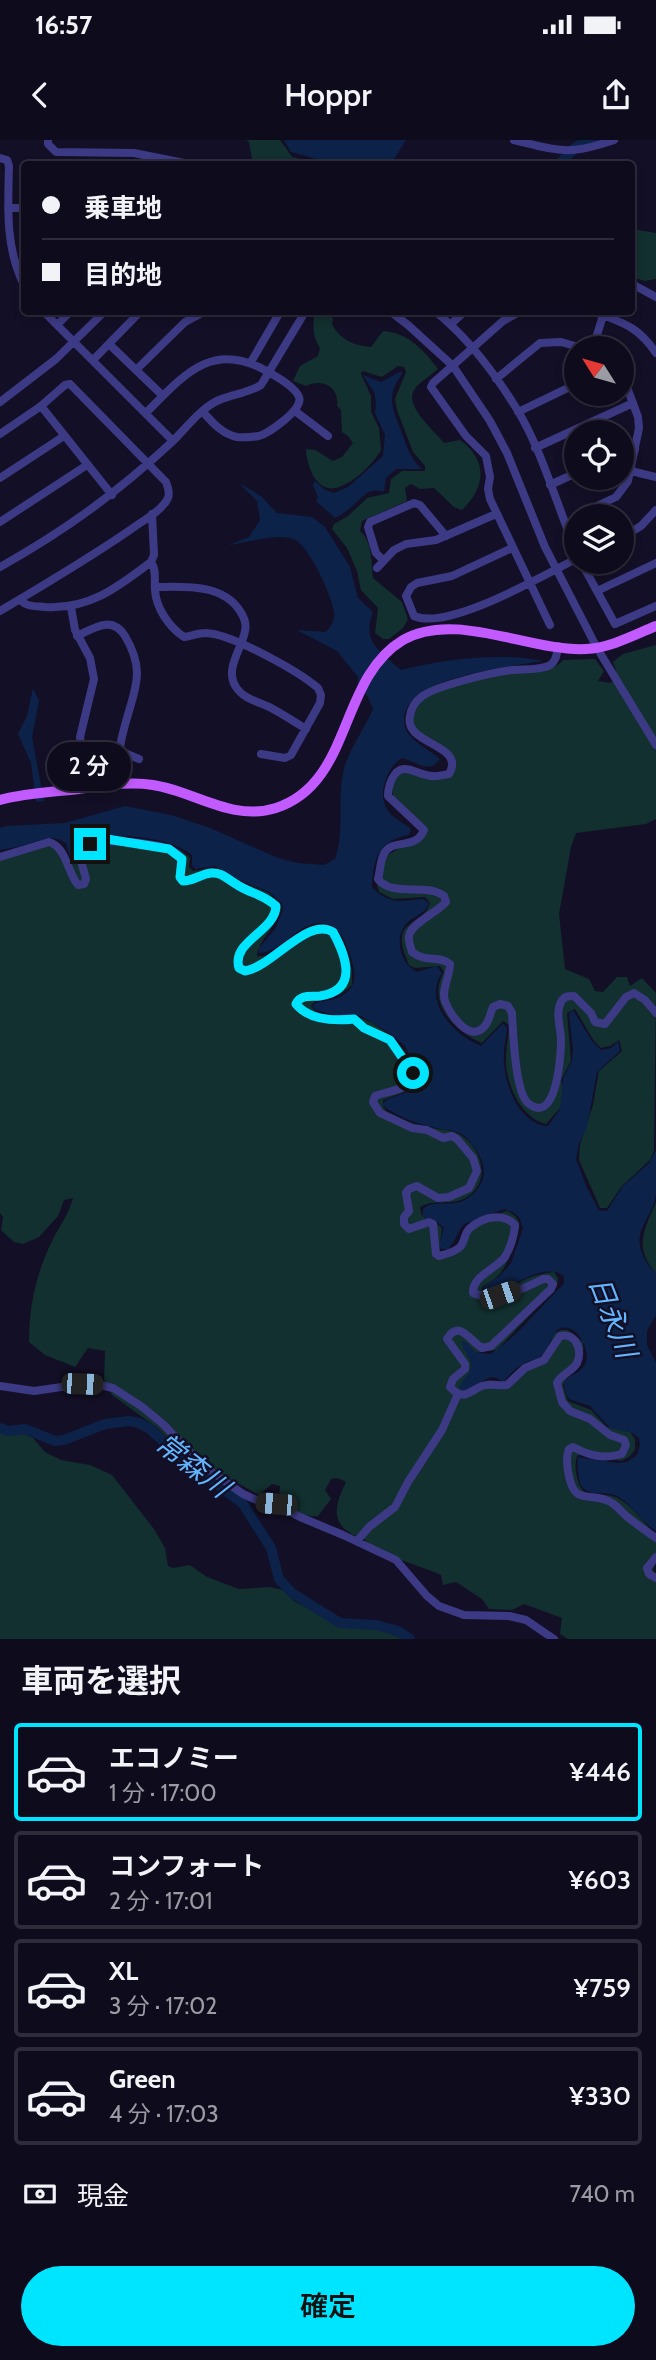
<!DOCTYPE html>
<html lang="ja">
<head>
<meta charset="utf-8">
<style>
  :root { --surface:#0e0b1c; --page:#171425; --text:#f1f3f6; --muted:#9b9ba3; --line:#2e2b3b; --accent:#00e5ff }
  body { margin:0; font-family:Cabin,"Noto Sans JP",sans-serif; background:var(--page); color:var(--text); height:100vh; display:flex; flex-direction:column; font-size:26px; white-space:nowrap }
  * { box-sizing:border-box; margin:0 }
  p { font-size:23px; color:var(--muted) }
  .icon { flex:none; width:38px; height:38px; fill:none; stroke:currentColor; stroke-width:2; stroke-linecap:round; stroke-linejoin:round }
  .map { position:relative; height:1499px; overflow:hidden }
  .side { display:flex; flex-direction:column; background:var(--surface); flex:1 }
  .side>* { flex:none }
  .top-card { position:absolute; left:21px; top:21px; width:614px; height:154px; border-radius:7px; box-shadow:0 4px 10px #0003,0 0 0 2px var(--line); display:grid; align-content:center; height:154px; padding:0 21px; background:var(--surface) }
  .needle { width:46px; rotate:307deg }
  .buttons { position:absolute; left:564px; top:196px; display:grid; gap:14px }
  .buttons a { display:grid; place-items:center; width:70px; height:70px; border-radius:50%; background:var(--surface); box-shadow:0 4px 10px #0003,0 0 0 2px var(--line); font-size:35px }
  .end { position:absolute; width:32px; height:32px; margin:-16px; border:9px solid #00e5ff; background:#111; box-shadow:0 0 0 4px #111 }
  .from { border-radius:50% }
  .bubble { position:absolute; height:49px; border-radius:24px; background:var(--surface); box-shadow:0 4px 10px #0003,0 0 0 2px var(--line); font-size:23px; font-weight:600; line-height:49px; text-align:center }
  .car { position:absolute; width:21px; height:42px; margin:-21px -10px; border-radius:9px; box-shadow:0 0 5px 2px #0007; background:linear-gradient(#222 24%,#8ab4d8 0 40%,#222 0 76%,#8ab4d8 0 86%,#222 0) }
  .top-card b { display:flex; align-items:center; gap:24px; height:66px; font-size:26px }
  .top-card b+b { border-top:2px solid var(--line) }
  .top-card i { width:18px; height:18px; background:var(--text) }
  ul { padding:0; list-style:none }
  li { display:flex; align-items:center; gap:21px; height:98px; margin:0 14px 10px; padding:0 7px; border:4px solid var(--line); border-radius:7px }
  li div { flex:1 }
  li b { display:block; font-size:26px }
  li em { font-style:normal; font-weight:600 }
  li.active { border-color:var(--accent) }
  li>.icon { width:63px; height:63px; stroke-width:1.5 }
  h2 { padding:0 21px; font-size:32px; line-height:84px }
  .pay { display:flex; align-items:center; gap:18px; height:77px; padding:0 21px; font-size:26px }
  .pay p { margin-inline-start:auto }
  .action { display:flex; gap:14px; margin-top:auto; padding:14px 21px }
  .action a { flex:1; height:80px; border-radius:42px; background:var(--accent); color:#111; font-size:28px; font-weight:600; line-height:80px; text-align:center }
  .status { display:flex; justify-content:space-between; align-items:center; height:49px; padding:0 35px; background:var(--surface); direction:ltr }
  .status svg { height:19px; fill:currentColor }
  header { display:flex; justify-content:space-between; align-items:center; height:91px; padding:0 21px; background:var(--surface); font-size:32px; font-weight:600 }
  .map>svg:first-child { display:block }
  .green { fill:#12302f }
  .water { fill:#0c2248 }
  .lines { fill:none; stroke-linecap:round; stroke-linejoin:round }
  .river { stroke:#0c2248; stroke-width:10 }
  .minor { stroke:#3d3a85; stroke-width:8 }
  .major { stroke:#c25bff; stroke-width:10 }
  .route { stroke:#00e5ff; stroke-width:9 }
  .labels { text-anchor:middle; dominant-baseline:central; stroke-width:5; stroke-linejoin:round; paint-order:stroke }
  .water-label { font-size:28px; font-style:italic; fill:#62b6ff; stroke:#130f26 }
</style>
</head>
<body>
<div class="status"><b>16:57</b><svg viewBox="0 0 49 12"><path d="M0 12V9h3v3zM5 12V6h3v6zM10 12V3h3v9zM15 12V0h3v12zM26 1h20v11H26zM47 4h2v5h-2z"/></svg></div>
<header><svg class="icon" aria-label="back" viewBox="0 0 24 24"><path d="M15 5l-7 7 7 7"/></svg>Hoppr<svg class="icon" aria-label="share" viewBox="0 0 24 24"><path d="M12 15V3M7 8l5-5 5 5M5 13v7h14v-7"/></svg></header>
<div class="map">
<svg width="656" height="1499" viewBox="0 0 656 1499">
  <rect width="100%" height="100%" fill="#130f26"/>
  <path class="green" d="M246,0H280L292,17L322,24H253L249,2Z
    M632,89L656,93V139L645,141L632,137Z
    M320,172H328L333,179L332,184C339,199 354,206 371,207L383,191C407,192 424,210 438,229C431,235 423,240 416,247C401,264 433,289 444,303L460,300C488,320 486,347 462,370L454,367L434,348L420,349L411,344L405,348L407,361L362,381L360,391C373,402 371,423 373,438L402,462L408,479L403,488L389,499H383L375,493L378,468L361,450L357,431L347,408L332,389L334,384L348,376L367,358L389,353L391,339L402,331H425V326L413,312L397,270L395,259L406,232L404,227L398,226L382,237L362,231L361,234L371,256V272L379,288L381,310C374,323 351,346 335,348C316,352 306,324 306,309L315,310L333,321L342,317L353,303L348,296L342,292L341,270L337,266C340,247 322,238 306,246L293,241L300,226L318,216L320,208C313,197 313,189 314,176Z
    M656,505V679L646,684L576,693L571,707L559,774L565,829L589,839L595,851L603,852L617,837H627L630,846L642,838L656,853L654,1011L650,1020L621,1047L607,1068H600L579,1020L580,1004L593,965L599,931L622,911L619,900L610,906L601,908L594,901L575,869L567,873L571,921L561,940L564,953L561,967L546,984C522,978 507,947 506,923C505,911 509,897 509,885L503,881L482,903C455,892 426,862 444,832L440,826L415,828L409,825C387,775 422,790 430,763L425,757L393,759L379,752L375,738L386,716L425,693C406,673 375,654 405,630L451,634V615L439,603L418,592L409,582C413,575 417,563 423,559C441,547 491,534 512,531C531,529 550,535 563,520L595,519L604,531L598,541L611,543L616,530L613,522L623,514Z
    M97,698C120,698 176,699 190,718L189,727L193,731L211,728L218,729L235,740L269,753L282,768C277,785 257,803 257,816C285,820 320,753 344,803C350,816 353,830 352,845L341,854L315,861L311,866C322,882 342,873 358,877C383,884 419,917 418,945L413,949L383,960V966L386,971C397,976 409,983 421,986C432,989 449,989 459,994C482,1007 492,1041 467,1057C452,1067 434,1058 420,1067C421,1083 433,1078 442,1088L439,1111H446L458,1106C463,1090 491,1075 507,1071C528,1081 517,1093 512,1108C507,1125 501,1138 483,1146L482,1150C500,1157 510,1146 526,1139C535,1135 545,1133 554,1132L558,1138L557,1146L497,1210L478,1212L481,1243L489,1240L504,1244C509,1240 512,1234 517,1230C535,1216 548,1223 553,1194L561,1190H568L583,1202C585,1235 572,1222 563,1246L568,1261L591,1270L607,1287L630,1292L635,1299V1310L629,1317L621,1321L587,1312L577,1316C575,1323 575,1330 577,1337C584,1367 603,1347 621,1360C634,1368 645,1384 656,1395V1423L653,1430L656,1434V1499H568L560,1494L562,1478L524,1464L512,1470L489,1469L482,1459L456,1442L443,1445L441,1435C419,1424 371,1415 360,1393L356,1396C329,1384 335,1364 346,1342L337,1338L331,1339L325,1350L331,1359L318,1376C303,1378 291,1368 279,1359L280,1346L272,1344L259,1355L185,1314L156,1287L112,1255L104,1241L105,1211L88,1208L75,1227L45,1215L29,1202C29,1166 36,1134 52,1101C60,1085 68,1076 73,1058L64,1060L58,1076L39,1097L23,1104L14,1102L1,1090L3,1077L0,1073V713L59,704L64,708L71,724L78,718L79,708L85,702Z
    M656,1062V1132H655C633,1107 645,1088 656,1062Z
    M0,1291L20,1292L33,1298L45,1312L61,1320L90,1325L112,1335L154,1389L165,1408L168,1426L173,1428L190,1425L207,1437L239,1449L270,1447L283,1450L294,1461L338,1485L382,1490L403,1499H0Z"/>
  <path class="water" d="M284,0H406L391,24H335L291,12Z
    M401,231L402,234C384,259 394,270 403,296C408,310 411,319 422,329H396L386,338L384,352C367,346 362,359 350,368C346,372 340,375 335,378L316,361L318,357L313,345L315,341L325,350L334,353L348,347L383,316L385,295L375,273L376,263L374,252L363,235L381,242Z
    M239,343L261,356L277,373L312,377L325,387L350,427L358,458L373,472C361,502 381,512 401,530C441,519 502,512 543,521C510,527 393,537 405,587C408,600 430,610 440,619C429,635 417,622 402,618C386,628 376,656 389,672C394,679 404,683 411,689L409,695C379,700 373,719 372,747C389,765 400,761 423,759L429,763C425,776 410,776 404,787C394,802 402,825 417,832L437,826L442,833C422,862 455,896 481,906L503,883L507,888C506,899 503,911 504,922C505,947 520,984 548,986L560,969L563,938L572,921L573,910L569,874L573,870L592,901L601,910L611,908L618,901L620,911L597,932L587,987L579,1003L576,1019L587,1048L599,1070L607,1071L622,1047L649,1023L656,1010C656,1025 656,1040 656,1054C655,1069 643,1081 640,1095C637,1108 646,1125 656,1133V1175L647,1191V1205L656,1223V1391C642,1382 633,1366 619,1357C606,1349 582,1360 579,1339C578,1331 577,1324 578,1317L618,1323L627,1322L637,1315L640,1305L639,1298L632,1293L610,1288L590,1266L569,1259C555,1234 574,1240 584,1226C592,1215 581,1193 571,1189C553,1182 553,1202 546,1210C540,1220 532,1219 523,1224C515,1228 509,1236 503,1242C491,1232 486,1240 475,1247C471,1249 467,1250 463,1251L459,1248C461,1240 469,1236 471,1228C473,1218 461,1211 462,1201L467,1203L475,1212L490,1214C517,1198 540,1166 564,1144V1136C538,1117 499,1164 483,1147L500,1136L511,1123L523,1088L519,1077L512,1072L504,1069L464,1084C458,1091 456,1100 448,1109H441L439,1105L444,1088C438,1080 430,1082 423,1076V1069C435,1058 453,1069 468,1058C486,1045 488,1029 477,1011C473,1006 469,999 463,995C454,989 442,990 432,987C415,983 396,976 382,965L386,960L418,948L421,940L405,906L391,894L361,876L336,875L315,870L312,866C319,860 328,862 337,858C360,848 356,832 349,812C344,798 338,783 321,783C296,783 283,812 259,813V808L275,789L283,770L282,763L269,752L237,739L215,726L195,729L192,725V715C170,696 110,691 83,700L71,721L66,703C52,694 43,700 28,704C19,707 9,708 0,710V688L6,686L65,683L125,666L171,675L210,688L278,718L298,723L324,725L335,719C346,688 335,654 346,622C353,604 365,587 373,569L368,557L358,546V537L337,511L297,490L326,492C331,486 335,480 334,472C332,456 309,406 295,400C281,392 246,403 229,405L249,397L260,380L257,361Z
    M33,548L39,561L32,597L44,661L36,662L31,623L18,594L27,576Z"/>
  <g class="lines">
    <path class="river" d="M366,0L387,22L395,24
      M413,24H428
      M559,24L577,6L600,0
      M0,1288L8,1291L25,1289L55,1301L64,1300L105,1284L129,1281L139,1283L150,1289L177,1314L243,1364L271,1408L279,1439L292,1453L340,1483L376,1485L398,1491L410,1499"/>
    <path class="minor" d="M48,0V4L56,12L134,13L189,24
      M514,0C559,11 568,16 614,0
      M0,18L7,20L9,26C8,67 5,107 24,145
      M8,68H24
      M632,144L656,157
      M44,172L173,301C187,287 201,268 219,260C233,254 248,253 261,245L305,172
      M391,172L408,185L453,226L490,281L507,313L545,407L597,508L656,605
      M436,172C468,198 496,235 518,271C543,313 556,364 576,410
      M519,172L503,181L433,243L431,247L466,296L486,316L490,337L488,349L490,359L550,485
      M595,172C623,183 638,186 656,213
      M451,184L464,172
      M57,185L70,172
      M109,204L163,256
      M593,208L604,172
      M93,220L140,172
      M251,222L280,172
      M136,230L185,182L204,172
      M496,239L540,203L561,202L582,208
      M0,262L56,219L104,172
      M41,266L112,355
      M295,271L328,296
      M518,272L576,244
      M146,273C185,233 214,199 270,233C279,238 295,247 299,257C304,269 269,293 259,296C252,297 244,298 237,297C222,294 212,282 203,272
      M0,294L41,266L65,245L70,244L166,342C168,347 170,353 168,358C162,371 142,381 130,390C88,419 44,445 0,471
      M535,308L633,263
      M621,312L629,309H635
      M631,331L656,337
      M0,338L64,296
      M550,345L576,333
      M576,376L616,357L628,341L639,288L638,277L621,231
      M0,382L87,325
      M621,398L641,386L656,370
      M512,408L452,436L417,443L411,447L406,456L414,476C448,491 542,436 576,419
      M383,420L376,413L368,387L370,382L414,363L420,365L446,396
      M151,422C157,430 154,440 155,450C156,468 169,487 184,497C191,496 198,493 206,493C232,494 298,531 318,548L321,555L320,563L291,615L285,618L261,614
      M581,422L615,484L656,466
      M0,427C66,390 118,352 173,301
      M377,428L394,410L406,404L436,400L496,374
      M155,447C183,447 222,443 240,471C244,477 247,483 245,491C242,509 224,529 236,547C244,560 261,562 273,569C284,575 295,582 306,589
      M597,451L656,423
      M20,460C27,467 35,466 45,467C89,470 118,447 151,422L154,415L152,374
      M71,467L75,490L90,518L94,539L80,597L82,609L89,615L97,617L120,611L139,619
      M77,496C94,488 112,475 125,496C146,531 135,548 125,585C123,593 120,602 120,611
      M558,506C557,516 555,525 545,527C535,530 523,529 512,530C494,532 433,546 420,558C414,563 411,569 410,576C403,605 467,604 449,634C443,635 438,637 432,636C416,635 402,619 392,639C389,645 388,649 388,656L424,690C415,712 391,696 383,716C380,723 380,732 378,739C393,758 425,742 444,756L446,762C438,772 410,784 409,796C408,801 411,807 412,812C426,823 439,815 450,824C450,836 441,850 445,861C450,874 469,903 484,887C489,882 490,874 493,867L500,864L508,866L512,873C513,892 515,952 528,963C557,987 561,914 561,900C561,889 555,873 561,862C564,856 568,856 574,856L591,873L595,882L605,884L626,857L634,853L645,860L656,873
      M0,717L49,702C67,708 67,732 78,745L84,744L86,739C84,730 77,715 84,708C95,696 155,703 169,709C174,711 179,715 182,719L180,737L183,741C193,741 201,734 211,733C223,732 227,739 236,744C249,754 264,754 276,766C276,792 231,801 239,828L245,831C272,827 308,777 333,792C346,816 359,850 320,856C310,857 301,854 296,864C308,880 335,881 354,879L364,888L390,900L413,934C411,951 389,950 375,956L373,962L380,973L412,988L427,990L443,998L452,996L457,999L473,1018L477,1031L469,1048L449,1057L438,1058L417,1046L409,1049L406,1053L409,1071L404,1077V1084L409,1089L429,1082L433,1084L436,1114L439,1116C446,1114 455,1112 460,1107C465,1102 464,1093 470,1088C483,1077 503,1072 515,1085C514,1096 511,1107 505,1117C496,1129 472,1136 473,1153C494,1162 524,1149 543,1139H548L553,1144L551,1149L491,1206L482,1208C469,1200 459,1179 447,1199L465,1224V1229L453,1239L450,1247C464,1262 469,1251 482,1246C490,1243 499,1246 507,1245L525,1228L544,1220L560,1196C575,1192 583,1209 577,1223C572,1232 561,1234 557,1243L562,1262L570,1271L590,1279L610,1295L624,1300L626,1305L622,1314C603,1319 590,1316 573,1307L569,1309C566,1317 567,1323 568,1331C574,1370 590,1349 612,1363C617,1366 620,1370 624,1374C634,1383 645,1390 656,1398
      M0,1246L34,1251L82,1244L100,1245L113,1248L141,1266L163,1284L202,1325L243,1354L261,1362L276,1364L300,1377L343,1395L396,1420L427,1456L439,1466L464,1475L509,1476L526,1480L554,1499
      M357,1401L369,1387L395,1367L408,1342L442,1290L458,1254
      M656,1417L647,1428L649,1434L656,1438"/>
    <path class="major" d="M0,660C25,653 53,652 79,649C103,646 128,641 153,645C194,651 232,682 276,668C353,643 338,539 403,500C455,470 530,512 586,509C610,508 634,495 656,486"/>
  </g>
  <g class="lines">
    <path class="route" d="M90,704L107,699L169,709L182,719L180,737L183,741C193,741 201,734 211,733C222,732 227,739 236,744C250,754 262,753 276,766C275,792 231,801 239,828L245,831C272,827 308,776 333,792C346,816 359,850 320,856C310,857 301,854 296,864C309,880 335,881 354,879L364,888L390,900L413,933"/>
  </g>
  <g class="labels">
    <g class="water-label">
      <text transform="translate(613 1177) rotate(69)">日永川</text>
      <text transform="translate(193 1325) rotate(38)">常森川</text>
    </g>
  </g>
</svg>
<div class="buttons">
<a><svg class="needle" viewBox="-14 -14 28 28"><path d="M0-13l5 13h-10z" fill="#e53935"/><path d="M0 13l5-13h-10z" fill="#9b9ba3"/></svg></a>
<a><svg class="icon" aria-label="locate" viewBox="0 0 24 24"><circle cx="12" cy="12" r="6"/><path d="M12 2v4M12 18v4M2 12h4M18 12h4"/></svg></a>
<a><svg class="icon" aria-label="layers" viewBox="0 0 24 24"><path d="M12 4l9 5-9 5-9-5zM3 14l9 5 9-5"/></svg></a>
</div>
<i class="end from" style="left:413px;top:933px"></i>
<i class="end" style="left:90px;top:704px"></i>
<div class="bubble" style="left:47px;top:602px;width:84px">2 分</div>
<i class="car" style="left:500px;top:1155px;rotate:71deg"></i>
<i class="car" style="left:82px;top:1244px;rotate:92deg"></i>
<i class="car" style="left:276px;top:1364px;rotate:275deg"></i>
<div class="top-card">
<b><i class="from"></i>乗車地</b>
<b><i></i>目的地</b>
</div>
</div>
<section class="side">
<h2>車両を選択</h2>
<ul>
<li class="active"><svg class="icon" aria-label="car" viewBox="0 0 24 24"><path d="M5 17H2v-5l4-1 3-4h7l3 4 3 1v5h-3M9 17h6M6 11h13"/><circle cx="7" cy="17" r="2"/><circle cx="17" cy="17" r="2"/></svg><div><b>エコノミー</b><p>1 分 · 17:00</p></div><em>¥446</em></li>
<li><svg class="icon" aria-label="car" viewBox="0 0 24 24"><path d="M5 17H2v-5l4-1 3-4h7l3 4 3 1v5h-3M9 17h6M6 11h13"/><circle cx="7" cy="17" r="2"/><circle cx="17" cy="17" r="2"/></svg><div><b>コンフォート</b><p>2 分 · 17:01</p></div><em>¥603</em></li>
<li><svg class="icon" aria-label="car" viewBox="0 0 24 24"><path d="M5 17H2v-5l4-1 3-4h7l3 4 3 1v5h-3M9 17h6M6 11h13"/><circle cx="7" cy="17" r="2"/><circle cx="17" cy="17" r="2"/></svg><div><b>XL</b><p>3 分 · 17:02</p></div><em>¥759</em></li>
<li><svg class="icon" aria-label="car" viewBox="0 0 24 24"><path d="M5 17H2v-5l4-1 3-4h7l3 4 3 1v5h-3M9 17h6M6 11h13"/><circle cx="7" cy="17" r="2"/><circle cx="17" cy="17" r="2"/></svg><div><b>Green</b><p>4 分 · 17:03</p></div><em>¥330</em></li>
</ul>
<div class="pay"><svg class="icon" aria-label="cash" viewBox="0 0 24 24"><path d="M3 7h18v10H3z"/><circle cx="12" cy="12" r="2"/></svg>現金<p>740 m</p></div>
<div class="action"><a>確定</a></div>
</section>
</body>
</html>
